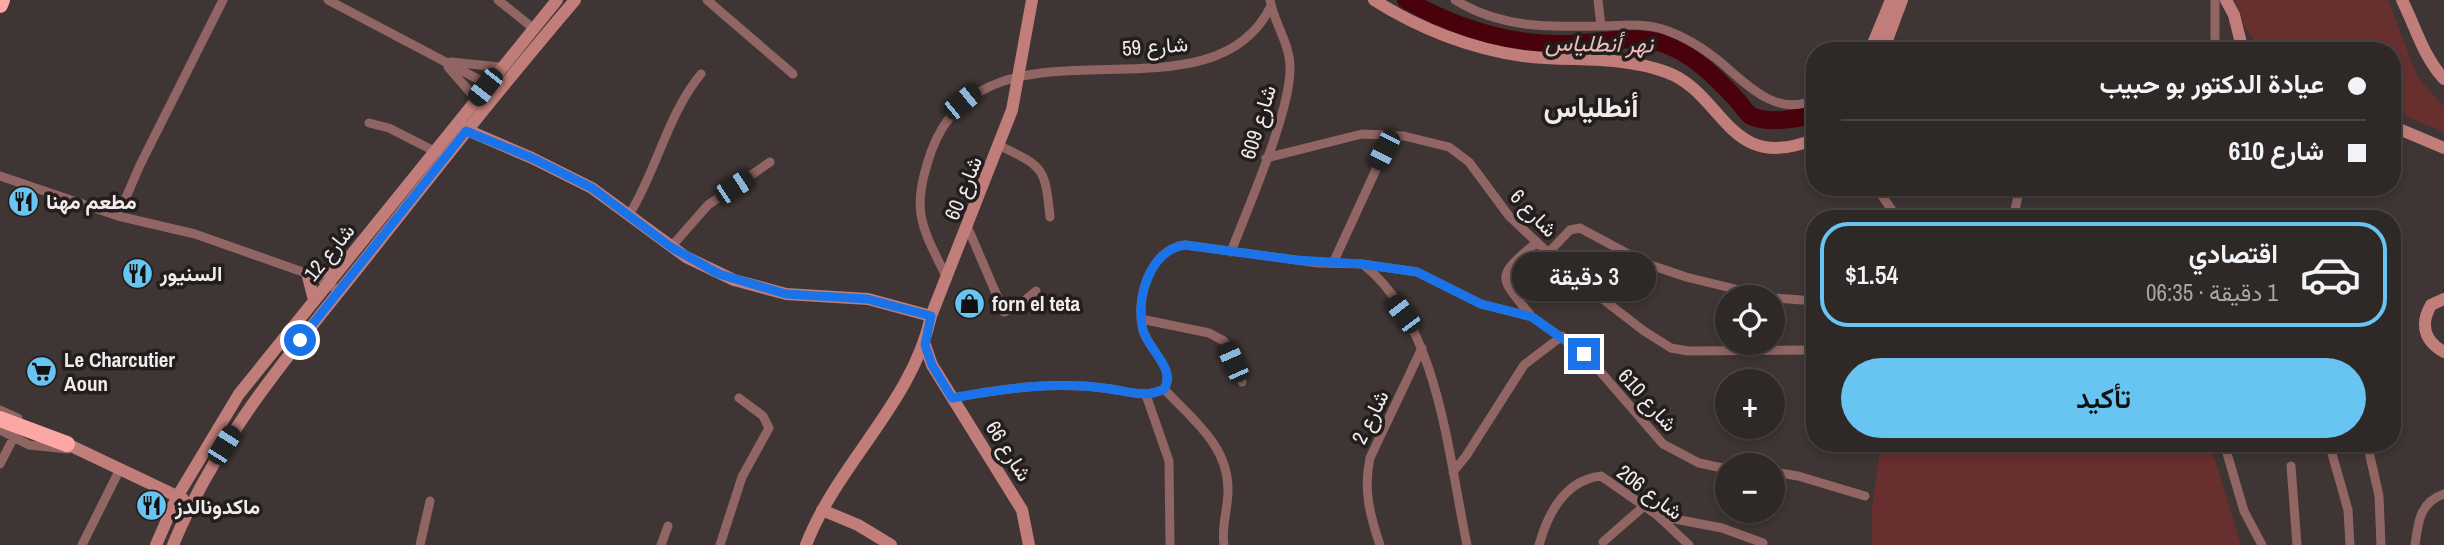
<!DOCTYPE html>
<html lang="ar">
<head>
<meta charset="utf-8">
<style>
  :root { --surface:#2e2827; --page:#36302f; --text:#f1f3f6; --muted:#a7a6a7; --line:#494444; --accent:#68c4f0 }
  body { margin:0; font-family:"Archivo Narrow",Vazirmatn,sans-serif; background:var(--page); color:var(--text); direction:rtl; height:100vh; display:flex; flex-direction:column; font-size:26px; white-space:nowrap }
  * { box-sizing:border-box; margin:0 }
  p { font-size:23px; color:var(--muted) }
  .icon { flex:none; width:38px; height:38px; fill:none; stroke:currentColor; stroke-width:2; stroke-linecap:round; stroke-linejoin:round }
  .map { position:relative; flex:1; overflow:hidden; direction:ltr }
  .drawer { position:absolute; left:1806px; top:210px; width:595px; height:242px; display:flex; flex-direction:column; background:var(--surface); border-radius:28px; box-shadow:0 4px 10px #0003,0 0 0 2px var(--line); direction:rtl }
  .drawer>* { flex:none }
  .hud { position:absolute; left:1806px; top:42px; width:595px; height:154px; border-radius:28px; box-shadow:0 4px 10px #0003,0 0 0 2px var(--line); direction:rtl; display:grid; align-content:center; height:154px; padding:0 35px; background:var(--surface) }
  .tools { position:absolute; left:1715px; top:285px; display:grid; gap:14px }
  .tools a { display:grid; place-items:center; width:70px; height:70px; border-radius:50%; background:var(--surface); box-shadow:0 4px 10px #0003,0 0 0 2px var(--line); font-size:35px }
  .end { position:absolute; width:32px; height:32px; margin:-16px; border:9px solid #1a73e8; background:#fff; box-shadow:0 0 0 4px #fff }
  .from { border-radius:50% }
  .bubble { position:absolute; height:49px; border-radius:24px; background:var(--surface); box-shadow:0 4px 10px #0003,0 0 0 2px var(--line); font-size:23px; font-weight:600; line-height:49px; text-align:center; direction:rtl }
  .car { position:absolute; width:21px; height:42px; margin:-21px -10px; border-radius:9px; box-shadow:0 0 5px 2px #0007; background:linear-gradient(#222 24%,#8ab4d8 0 40%,#222 0 76%,#8ab4d8 0 86%,#222 0) }
  .hud b { display:flex; align-items:center; gap:24px; height:66px; font-size:26px }
  .hud b+b { border-top:2px solid var(--line) }
  .hud i { width:18px; height:18px; background:var(--text) }
  ul { padding:12px 0 0; list-style:none }
  li { display:flex; align-items:center; gap:21px; height:105px; margin:0 14px 10px; padding:0 21px; border:4px solid var(--line); border-radius:28px }
  li div { flex:1 }
  li b { display:block; font-size:26px }
  li em { font-style:normal; font-weight:600 }
  li.current { border-color:var(--accent) }
  li>.icon { width:63px; height:63px; stroke-width:1.5 }
  .action { display:flex; gap:14px; margin-top:auto; padding:14px 35px }
  .action a { flex:1; height:80px; border-radius:42px; background:var(--accent); color:#111; font-size:28px; font-weight:600; line-height:80px; text-align:center }
  .map>svg:first-child { display:block }
  .green { fill:#682f2f }
  .lines { fill:none; stroke-linecap:round; stroke-linejoin:round }
  .river { stroke:#49020b; stroke-width:18 }
  .street { stroke:#906563; stroke-width:9 }
  .secondary { stroke:#c17d7a; stroke-width:12 }
  .highway { stroke:#fca7a4; stroke-width:16 }
  .route { stroke:#1a73e8; stroke-width:9 }
  .labels { text-anchor:middle; dominant-baseline:central; stroke-width:7; stroke-linejoin:round; paint-order:stroke }
  .street-label { font-size:21px; fill:#f1ebeb; stroke:#221e1d }
  .poi-label { font-size:21px; font-weight:bold; fill:#f1ebeb; stroke:#221e1d; text-anchor:start }
  .water-label { font-size:23px; font-style:italic; fill:#f1bbb8; stroke:#221e1d }
  .district-label { font-size:28px; font-weight:bold; fill:#f1ebeb; stroke:#221e1d }
</style>
</head>
<body>
<div class="map">
<svg width="2444" height="545" viewBox="0 0 2444 545">
  <rect width="100%" height="100%" fill="#3e3534"/>
  <path class="green" d="M2234,0H2388L2417,76L2444,107V132L2392,111V51H2261L2246,29Z
    M1881,443H2210L2241,545H1872V507Z"/>
  <g class="lines">
    <path class="river" d="M1406,0C1454,27 1509,45 1565,44C1595,44 1631,34 1661,43C1691,52 1716,77 1737,100C1742,105 1746,113 1751,116C1768,124 1797,119 1815,114"/>
    <path class="street" d="M328,0L491,86
      M498,0L533,28
      M707,0L793,74
      M1455,0C1502,29 1551,27 1605,26C1626,25 1648,23 1668,31C1684,37 1701,47 1714,57C1743,79 1774,120 1815,99
      M1598,0L1601,26
      M2215,0V51
      M451,62L500,67
      M448,67L476,99
      M369,123L389,128L438,153
      M1000,146C1045,167 1045,169 1050,217
      M1266,158L1362,134L1404,136L1449,147L1469,162L1509,216L1574,277L1644,331L1671,348L1688,351L1815,350
      M0,176L118,216L195,234L283,265L317,277L339,291
      M1876,187L1898,219
      M629,215C657,170 667,115 701,74
      M118,216L140,165L223,0
      M2013,219L2020,187
      M967,226L1004,312L1017,307L1036,291
      M671,247L708,205L770,162
      M1231,252C1248,207 1291,111 1290,67C1290,44 1274,23 1270,0
      M1548,253L1570,230L1580,228L1645,263L1686,277L1772,298
      M1333,263L1392,135
      M1364,265C1439,326 1448,455 1467,545
      M947,278C920,224 911,211 931,152C985,0 1209,133 1271,6
      M1773,298L1815,301
      M1532,317C1499,276 1494,278 1536,243
      M1141,319L1209,333L1224,341L1242,382
      M1164,389C1193,420 1229,446 1228,491C1228,510 1221,526 1224,545
      M1146,395L1169,461L1170,545
      M952,398C1006,388 1056,381 1111,389C1129,392 1147,398 1164,389C1177,369 1147,348 1143,330C1135,299 1150,249 1185,245L1318,263L1362,264L1417,272L1481,304L1532,317L1585,354L1663,444L1699,463L1727,469
      M0,410L18,418
      M0,430L29,445L68,449
      M2224,443L2244,511L2262,545
      M2329,443L2348,510L2350,545
      M2367,443L2379,496L2381,545
      M0,464L14,437
      M2291,466L2297,545
      M1453,472L1466,456L1524,365L1562,336
      M1773,472L1798,476L1865,496
      M1659,516L1722,528L1763,543
      M1603,542L1644,506
      M82,545L120,469
      M420,545L430,501
      M661,545L668,526
      M720,545L742,477L769,428L763,416L739,398
      M1380,545C1370,516 1363,489 1370,458L1422,348
      M1539,545C1548,513 1565,480 1601,476L1657,515L1689,545
      M2415,545C2418,522 2420,502 2444,494"/>
    <path class="secondary" d="M1374,0C1418,28 1471,49 1523,56C1572,62 1619,55 1666,72C1725,93 1727,175 1815,139
      M2226,0L2234,15L2243,51
      M2402,0C2416,28 2423,56 2444,79
      M1870,51L1891,0
      M1883,51L1902,0
      M2392,126L2444,148
      M460,127L532,158L592,188L686,257L734,280L786,294L868,299L931,316
      M2444,299L2431,305C2420,324 2424,341 2444,352
      M314,300L307,273L339,270
      M925,345L932,365L1022,510L1029,545
      M67,444L183,499
      M822,510L858,525L891,545
      M156,545L177,497L239,394L557,0
      M173,545C216,440 288,356 358,268C429,178 500,88 575,0
      M806,545C837,464 913,402 931,316L1012,110L1032,0"/>
    <path class="highway" d="M0,5L2,0
      M0,419L67,444"/>
  </g>
  <g class="lines">
    <path class="route" d="M300,340L466,131L532,158L592,188L671,247L719,274L786,294L867,299L931,316L925,345L932,365L952,398C1006,388 1056,381 1111,389C1129,392 1147,398 1164,389C1177,369 1147,348 1143,330C1135,298 1150,250 1185,245L1296,260L1362,264L1417,272L1481,304L1532,317L1584,354"/>
  </g>
  <defs>
    <symbol id="restaurant-disc" viewBox="-11 -11 22 22"><circle r="9.5" fill="#68c4f0" stroke="#221e1d"/><path d="M-5-6h1v4h1v-4h1v4h1v-4h1v5L-1.5 .5V6h-2V.5L-5-1ZM5-6V6H3V1.5H1.5Q1.5-4 5-6Z" fill="#111"/></symbol>
    <symbol id="shop-disc" viewBox="-11 -11 22 22"><circle r="9.5" fill="#68c4f0" stroke="#221e1d"/><path d="M-5-2.5h2.3a2.7 3.5 0 0 1 5.4 0H5L5.5 6h-11ZM-1.5-2.5h3a1.5 2.3 0 0 0-3 0Z" fill="#111"/></symbol>
    <symbol id="supermarket-disc" viewBox="-11 -11 22 22"><circle r="9.5" fill="#68c4f0" stroke="#221e1d"/><path d="M-6-5.5h2.5l.6 2H6L4.5 2H-2.5L-4.4-4H-6ZM-1.5 3.2a1.3 1.3 0 1 0 .1 0ZM3 3.2a1.3 1.3 0 1 0 .1 0Z" fill="#111"/></symbol>
  </defs>
  <g fill-rule="evenodd">
    <use href="#restaurant-disc" x="6" y="184" width="35" height="35"/>
    <use href="#restaurant-disc" x="120" y="256" width="35" height="35"/>
    <use href="#shop-disc" x="952" y="286" width="35" height="35"/>
    <use href="#supermarket-disc" x="24" y="354" width="35" height="35"/>
    <use href="#restaurant-disc" x="134" y="488" width="35" height="35"/>
  </g>
  <g class="labels">
    <g class="street-label">
      <text transform="translate(1155 46) rotate(-4)">شارع 59</text>
      <text transform="translate(1258 122) rotate(-73)">شارع 609</text>
      <text transform="translate(963 188) rotate(-68)">شارع 60</text>
      <text transform="translate(1534 213) rotate(46)">شارع 6</text>
      <text transform="translate(329 252) rotate(-51)">شارع 12</text>
      <text transform="translate(1648 400) rotate(48)">شارع 610</text>
      <text transform="translate(1370 417) rotate(-64)">شارع 2</text>
      <text transform="translate(1009 451) rotate(58)">شارع 66</text>
      <text transform="translate(1650 492) rotate(37)">شارع 206</text>
    </g>
    <g class="poi-label">
      <text x="46" y="201">مطعم مهنا</text>
      <text x="160" y="273">السنيور</text>
      <text x="992" y="303">forn el teta</text>
      <text x="64" y="359">Le Charcutier<tspan x="64" dy="24">Aoun</tspan></text>
      <text x="175" y="506">ماكدونالدز</text>
    </g>
    <g class="water-label">
      <text transform="translate(1599 43) rotate(1)">نهر أنطلياس</text>
    </g>
    <g class="district-label">
      <text x="1591" y="107">أنطلياس</text>
    </g>
  </g>
</svg>
<div class="tools">
<a><svg class="icon" aria-label="locate" viewBox="0 0 24 24"><circle cx="12" cy="12" r="6"/><path d="M12 2v4M12 18v4M2 12h4M18 12h4"/></svg></a>
<a>+</a>
<a>−</a>
</div>
<i class="end from" style="left:300px;top:340px"></i>
<i class="end" style="left:1584px;top:354px"></i>
<div class="bubble" style="left:1512px;top:252px;width:144px">3 دقيقة</div>
<i class="car" style="left:485px;top:87px;rotate:218deg"></i>
<i class="car" style="left:962px;top:102px;rotate:51deg"></i>
<i class="car" style="left:1384px;top:150px;rotate:207deg"></i>
<i class="car" style="left:734px;top:187px;rotate:57deg"></i>
<i class="car" style="left:1403px;top:314px;rotate:323deg"></i>
<i class="car" style="left:1233px;top:362px;rotate:336deg"></i>
<i class="car" style="left:224px;top:445px;rotate:32deg"></i>
<div class="hud">
<b><i class="from"></i>عيادة الدكتور بو حبيب</b>
<b><i></i>شارع 610</b>
</div>
<section class="drawer">
<ul>
<li class="current"><svg class="icon" aria-label="car" viewBox="0 0 24 24"><path d="M5 17H2v-5l4-1 3-4h7l3 4 3 1v5h-3M9 17h6M6 11h13"/><circle cx="7" cy="17" r="2"/><circle cx="17" cy="17" r="2"/></svg><div><b>اقتصادي</b><p>1 دقيقة · 06:35</p></div><em>$1.54</em></li>
</ul>
<div class="action"><a>تأكيد</a></div>
</section>
</div>
</body>
</html>
